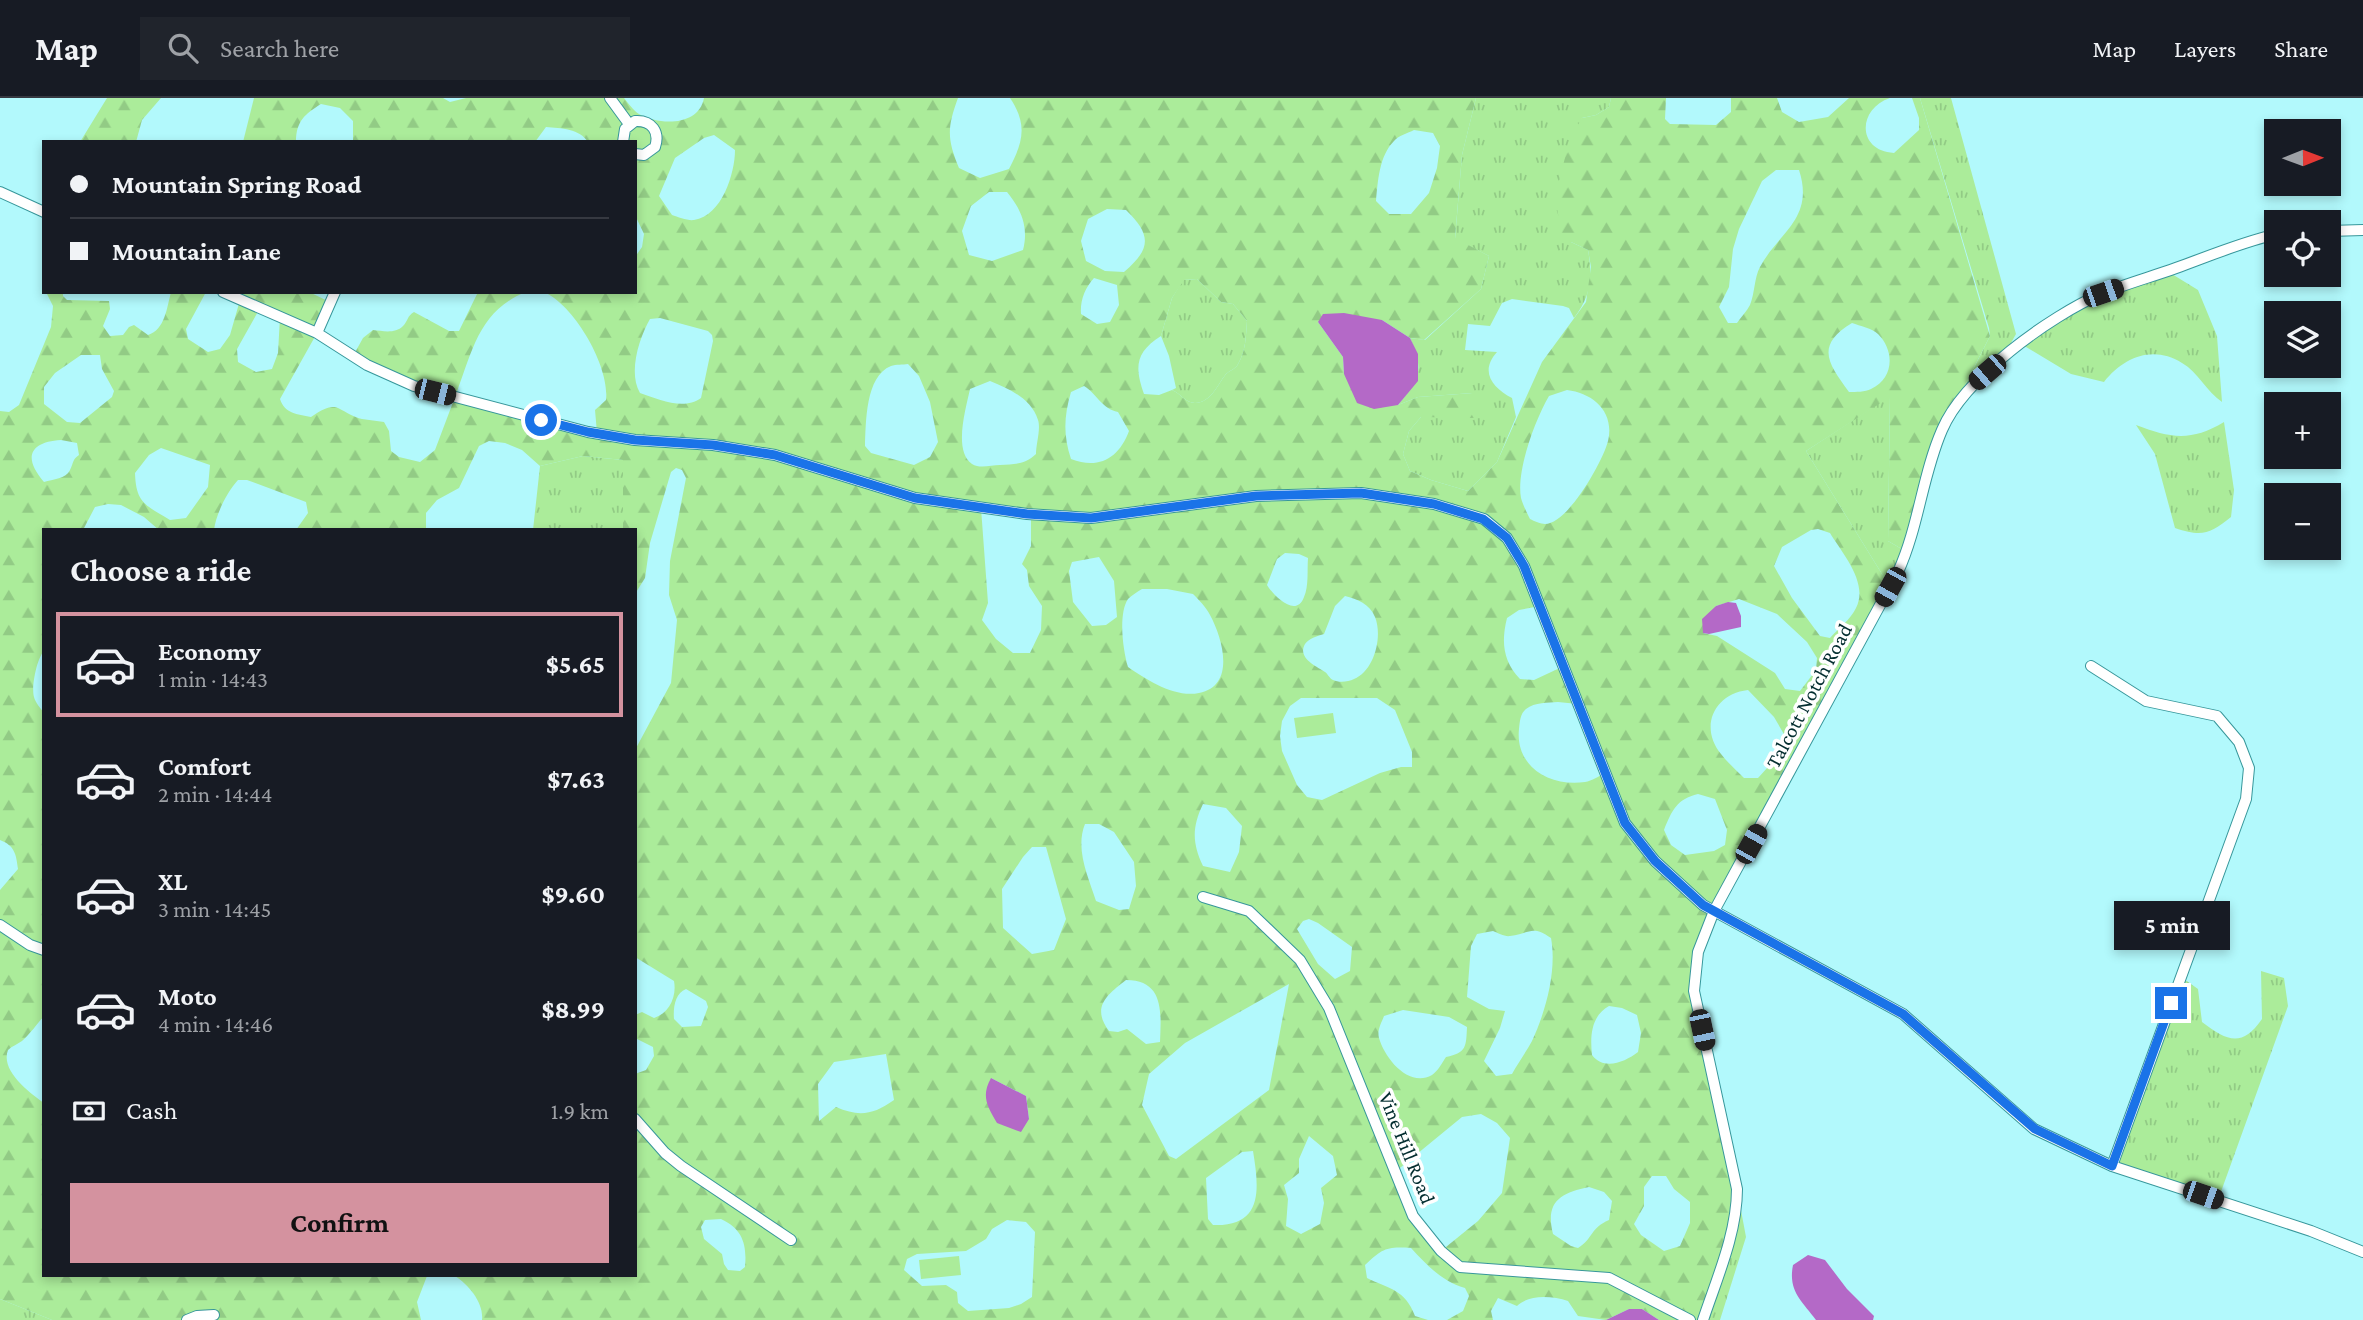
<!DOCTYPE html>
<html lang="en">
<head>
<meta charset="utf-8">
<style>
  :root { --surface:#171b24; --page:#20242c; --text:#f1f3f6; --muted:#9ea1a6; --line:#363941; --accent:#d4929f }
  body { margin:0; font-family:"Crimson Pro",serif; background:var(--page); color:var(--text); height:100vh; display:flex; flex-direction:column; font-size:26px; white-space:nowrap }
  * { box-sizing:border-box; margin:0 }
  p { font-size:23px; color:var(--muted) }
  .icon { flex:none; width:38px; height:38px; fill:none; stroke:currentColor; stroke-width:2; stroke-linecap:round; stroke-linejoin:round }
  .map { position:relative; flex:1; overflow:hidden }
  .details { position:absolute; left:42px; top:430px; width:595px; height:749px; display:flex; flex-direction:column; background:var(--surface); border-radius:0px; box-shadow:0 4px 10px #0003 }
  .details>* { flex:none }
  .guide { position:absolute; left:42px; top:42px; width:595px; height:154px; border-radius:0px; box-shadow:0 4px 10px #0003; display:grid; align-content:center; height:154px; padding:0 28px; background:var(--surface) }
  .needle { width:46px; rotate:89deg }
  .controls { position:absolute; left:2264px; top:21px; display:grid; gap:14px }
  .controls a { display:grid; place-items:center; width:77px; height:77px; border-radius:0px; background:var(--surface); box-shadow:0 4px 10px #0003; font-size:35px }
  .end { position:absolute; width:32px; height:32px; margin:-16px; border:9px solid #1a73e8; background:#fff; box-shadow:0 0 0 4px #fff }
  .from { border-radius:50% }
  .bubble { position:absolute; height:49px; border-radius:0px; background:var(--surface); box-shadow:0 4px 10px #0003; font-size:23px; font-weight:700; line-height:49px; text-align:center }
  .car { position:absolute; width:21px; height:42px; margin:-21px -10px; border-radius:9px; box-shadow:0 0 5px 2px #0007; background:linear-gradient(#222 24%,#8ab4d8 0 40%,#222 0 76%,#8ab4d8 0 86%,#222 0) }
  .guide b { display:flex; align-items:center; gap:24px; height:66px; font-size:26px }
  .guide b+b { border-top:2px solid var(--line) }
  .guide i { width:18px; height:18px; background:var(--text) }
  ul { padding:0; list-style:none }
  li { display:flex; align-items:center; gap:21px; height:105px; margin:0 14px 10px; padding:0 14px; border:4px solid transparent; border-radius:0px }
  li div { flex:1 }
  li b { display:block; font-size:26px }
  li em { font-style:normal; font-weight:700 }
  li.selected { border-color:var(--accent) }
  li>.icon { width:63px; height:63px; stroke-width:1.5 }
  h2 { padding:0 28px; font-size:32px; line-height:84px }
  .pay { display:flex; align-items:center; gap:18px; height:77px; padding:0 28px; font-size:26px }
  .pay p { margin-inline-start:auto }
  .primary-button { display:flex; gap:14px; margin-top:auto; padding:14px 28px }
  .primary-button a { flex:1; height:80px; border-radius:0px; background:var(--accent); color:#111; font-size:28px; font-weight:700; line-height:80px; text-align:center }
  header { display:flex; align-items:center; gap:42px; box-sizing:border-box; height:98px; padding:0 35px; background:var(--surface); border-bottom:2px solid var(--line) }
  header strong { font-size:33px }
  nav { display:flex; gap:38px; margin-inline-start:auto; font-size:24px }
  .search { width:490px; height:63px; background:var(--page); display:flex; align-items:center; gap:18px; box-sizing:border-box; padding:0 24px; border-radius:0px; color:var(--muted); font-size:26px }
  .map>svg:first-child { display:block }
  .grass { fill:url(#grass-tufts) }
  .forest { fill:url(#forest-firs); fill-rule:evenodd }
  .garden { fill:#abec9a }
  .water { fill:#b469c7 }
  .lines { fill:none; stroke-linecap:round; stroke-linejoin:round }
  .minor-casing { stroke:#37979b; stroke-width:12 }
  .minor { stroke:#fff; stroke-width:10 }
  .route { stroke:#1a73e8; stroke-width:9 }
  .labels { text-anchor:middle; dominant-baseline:central; stroke-width:7; stroke-linejoin:round; paint-order:stroke }
  .street-label { font-size:21px; fill:#042e30; stroke:#fff }
</style>
</head>
<body>
<header>
<strong>Map</strong>
<div class="search"><svg class="icon" aria-label="search" viewBox="0 0 24 24"><circle cx="10" cy="10" r="6"/><path d="M15 15l6 6"/></svg>Search here</div>
<nav><a>Map</a><a>Layers</a><a>Share</a></nav>
</header>
<div class="map">
<svg width="2363" height="1222" viewBox="0 0 2363 1222">
  <defs>
    <pattern id="grass-tufts" width="24" height="20" patternUnits="userSpaceOnUse" patternTransform="scale(1.75)"><rect width="24" height="20" fill="#abec9a"/><path d="M3 7l-1-3M5 7V3M7 7l1-3M15 17l-1-3M17 17v-4M19 17l1-3" fill="none" stroke="#92cb85"/></pattern>
    <pattern id="forest-firs" width="22" height="20" patternUnits="userSpaceOnUse" patternTransform="scale(1.75)"><rect width="22" height="20" fill="#abec9a"/><path d="M5 1l3.5 6h-7zM16 11l3.5 6h-7z" fill="#92cb85"/></pattern>
  </defs>
  <rect width="100%" height="100%" fill="#b2f9fc"/>
  <path class="grass" d="M1476,0H1611L1609,9L1596,17L1582,20L1571,144L1588,152C1593,179 1591,198 1574,220L1569,210L1563,208L1512,201L1502,205L1490,228L1468,226L1465,252L1497,254C1479,274 1493,290 1512,300L1516,319L1497,364L1468,393L1431,382L1410,373L1403,356L1409,333L1421,319L1473,295L1418,299L1398,307C1419,281 1425,273 1410,240L1425,242L1481,191L1489,158L1455,141L1462,57Z
    M1920,0H1951L2016,236L2002,261L1950,317L1990,238L1989,230Z
    M2167,173L2198,192L2217,238L2222,304C2207,294 2198,274 2182,265C2153,247 2124,259 2104,284L2071,276L2021,246L2064,215Z
    M1197,181L1221,204L1233,206L1247,223C1246,237 1246,253 1238,266C1236,271 1230,272 1226,276C1217,287 1212,304 1195,305C1186,305 1180,295 1172,292L1176,290L1169,258L1161,238L1172,200L1183,182Z
    M1890,298L1888,443L1907,454L1890,489L1806,353Z
    M2224,324L2234,392L2231,419C2210,436 2202,439 2175,430L2155,356L2136,327C2170,340 2191,344 2224,324Z
    M583,358L623,362V432H533L540,368Z
    M2261,873L2284,880L2288,908L2218,1102L2112,1068L2181,879L2198,891L2202,924C2227,943 2242,950 2262,921Z
    M1737,1091L1746,1139L1720,1222H1703Z
    M0,1201L52,1222H0Z"/>
  <path class="forest" d="M107,0H161L142,22L136,44H80Z
    M254,0H443L450,4L466,0H624C628,5 634,13 639,16C660,28 699,28 704,0H958C947,30 947,41 959,70L980,80L1009,71C1023,44 1028,27 1010,0H1476L1462,57L1455,140L1489,158L1481,191L1424,242L1410,240L1382,222L1318,224L1343,259L1344,276L1398,307L1418,299L1473,295L1480,300L1475,320L1421,319L1409,333L1403,356L1410,373L1431,382L1468,393L1497,364L1542,264L1586,204L1591,169L1588,152L1571,144H1563L1555,99L1570,40L1582,20L1596,17L1609,9L1611,0H1666L1665,21L1670,26L1716,27L1731,14V0H1777L1782,14L1799,24L1828,19L1849,0H1890C1857,11 1857,53 1894,55L1919,32V20L1912,0H1920L1990,238L1942,332L1907,454L1888,443L1890,299L1806,353L1890,489L1714,813L1694,882L1737,1107L1703,1222H1659L1642,1211H1629L1606,1222L1578,1218L1568,1203C1552,1198 1529,1196 1517,1208L1498,1200L1491,1213L1493,1222H1447L1463,1213L1469,1198L1465,1190C1441,1183 1427,1167 1411,1150C1386,1148 1382,1151 1365,1167L1367,1180C1389,1191 1405,1191 1415,1218L1428,1222H482C484,1205 469,1187 455,1178H635V976L646,972L654,958L653,949L635,940V917L642,914L654,920C669,915 677,899 674,883L635,859V652L671,585L677,522L669,497L670,463L686,380L682,372L676,370L671,374L650,445L645,480L635,496V432H623V362L583,358L540,368L522,352L505,345L489,343L479,348L459,390L437,402L426,415V432H296L308,415L306,404L247,382H238C227,394 216,416 214,432H159L144,419L121,407L108,406L95,409L83,432H44V553C37,560 31,589 34,599C35,604 41,611 44,615V918C37,926 30,936 22,943C18,946 12,948 8,952C0,973 30,995 44,1005V1178H427L417,1204L421,1222H52L0,1201V792L18,771C16,756 15,748 0,742V313L9,314L19,307L51,229L53,208L46,194H63V198L67,202L109,203L110,211L103,228L110,238L123,237L129,229L134,227L148,237C165,232 167,209 171,194H206L186,231L188,241L208,254L220,251L230,237L240,202L223,194H309L330,204L317,235L280,301C285,316 297,316 311,319C340,299 336,314 362,321C369,322 377,323 384,324L389,333L391,353L399,359L420,364L435,352L455,299L353,258L363,240L373,232C383,233 395,236 403,228C408,223 407,218 414,214L449,233H459L478,194H526C478,213 472,255 455,299L597,335L595,312L606,302C610,269 575,208 544,194H635V159L642,149L644,136L635,117V44H588C580,31 561,30 546,29L535,44H353V23L340,10L321,6C305,16 296,23 296,44H243ZM1414,32L1433,35L1440,48L1437,70L1429,95L1411,116H1389L1376,103C1378,83 1379,58 1394,43C1398,38 1408,35 1414,32ZM714,37L735,52C735,75 722,118 694,122C688,123 678,119 672,117L659,98L675,60L704,40ZM1776,72H1799C1815,121 1778,135 1760,169C1754,180 1755,195 1750,207C1747,213 1741,219 1737,225H1728L1719,209L1729,189L1733,151L1739,131L1762,83ZM989,94H1007C1021,111 1029,129 1023,152L992,163L969,157L962,133L971,108ZM1107,111L1126,112C1152,137 1151,151 1124,174L1105,173L1086,163L1081,143L1088,121ZM1094,180L1117,187L1119,207L1110,224L1097,226L1081,216C1080,202 1085,190 1094,180ZM1197,181L1221,204L1233,206L1247,223C1246,237 1246,253 1238,266C1236,271 1230,272 1226,276C1217,287 1212,304 1195,305C1186,305 1180,295 1172,292L1159,297L1144,296C1134,268 1136,254 1161,238L1172,200L1184,182ZM260,210L280,219L278,255L272,271L256,274L238,264L237,251ZM660,220L708,233L712,237L713,243L701,300C683,313 659,301 640,295C628,275 639,240 650,221ZM1852,225C1860,228 1872,230 1878,236C1895,253 1894,280 1871,291C1865,294 1856,294 1849,294C1829,266 1814,248 1852,225ZM81,257H100L102,271L114,293L112,299L80,325L67,324L44,306V289L55,275ZM908,266L919,278L930,304L938,344L930,359L914,367L871,355L865,348C866,326 865,278 891,268C896,266 903,267 908,266ZM990,283C1009,291 1031,300 1038,322C1041,331 1036,346 1036,356C1024,367 1015,366 1000,367C991,367 980,371 972,366C953,353 966,310 970,291ZM1084,288C1097,296 1102,311 1118,314L1129,333C1119,360 1099,372 1071,361C1063,337 1064,318 1071,294ZM1567,292C1593,295 1615,314 1608,343C1603,363 1568,426 1545,426C1541,426 1534,423 1530,421C1527,415 1523,407 1521,400C1516,373 1535,322 1549,298ZM61,342L77,345L79,357C72,362 74,364 70,372C66,381 53,381 44,384C23,360 29,344 61,342ZM161,350L210,367L208,389L186,420L170,422C146,407 136,406 135,375L149,357ZM981,410L1031,417V448L1022,466L1027,472L1029,488L1042,508L1041,532L1030,555H1013L996,541L982,522L988,505ZM1818,431L1830,435C1842,455 1869,485 1856,510C1851,521 1838,531 1830,540L1820,538L1792,500L1774,468L1782,449L1811,432ZM1285,455L1299,456L1308,460C1307,472 1309,488 1304,499C1296,521 1273,497 1267,487L1277,461ZM1099,459L1114,483L1117,519L1106,527L1092,528L1073,504L1069,473L1072,464ZM1142,491H1167L1193,496C1199,502 1206,509 1210,517C1223,541 1236,588 1199,595C1175,600 1147,582 1128,569C1123,553 1118,516 1128,501C1132,497 1137,494 1142,491ZM1345,498C1357,501 1370,506 1375,519C1383,539 1374,573 1354,581C1348,584 1339,585 1333,582C1329,580 1328,576 1325,574C1316,568 1297,560 1305,546C1309,540 1318,538 1324,536L1335,508ZM1739,501L1777,516L1807,544L1817,560L1816,572L1800,593L1785,591L1775,575L1717,538L1703,535L1716,508ZM1540,508L1564,568L1534,582L1520,581C1503,563 1501,544 1507,520L1519,512ZM1748,592L1774,619L1785,638L1778,658L1758,680H1744C1736,672 1728,665 1721,656C1699,629 1714,596 1748,592ZM1301,600H1377L1395,612L1412,654V669H1401L1380,675L1322,702L1307,699L1297,687L1282,653L1280,638L1282,623L1290,608ZM1558,604L1578,606L1605,675C1599,678 1592,683 1585,684C1550,689 1515,669 1519,631C1520,623 1520,616 1526,611C1535,604 1548,605 1558,604ZM1698,696L1715,701L1727,732L1725,747L1714,753L1685,757L1671,747L1664,732C1672,712 1677,701 1698,696ZM1203,706L1226,710L1242,728L1239,754L1230,774L1203,768C1192,745 1192,729 1203,706ZM1085,726H1099L1114,734L1134,764L1136,788L1129,811L1119,812L1096,803C1088,778 1075,751 1085,726ZM1032,749H1046L1066,821L1054,852L1032,856L1003,830L1002,791L1023,759ZM1309,821L1318,825L1352,849L1350,873L1335,881L1318,866L1297,831L1303,823ZM1493,833C1498,835 1505,839 1510,838C1530,836 1531,826 1551,840C1557,872 1546,913 1532,943C1526,954 1518,965 1512,976L1496,978L1484,963L1500,930L1505,913L1489,911L1467,899L1471,848L1477,836ZM1126,882C1165,882 1161,916 1160,944L1146,946L1127,931L1118,934L1109,933C1091,909 1107,897 1126,882ZM1289,886L1269,992L1176,1061L1169,1058L1142,1007L1149,976L1185,945ZM686,891L706,903L708,909L701,928L682,929L674,921C673,910 675,895 686,891ZM1609,908L1622,910L1637,917L1641,935L1638,954C1625,964 1604,973 1592,957C1590,938 1591,918 1609,908ZM1403,912L1449,919L1467,929C1466,948 1467,955 1446,959C1442,965 1438,973 1432,977C1409,990 1385,961 1379,940C1377,932 1381,926 1384,918ZM886,956L894,1002C873,1017 859,1019 836,1009L819,1023L818,986L834,964ZM991,980L1026,998L1029,1021ZM1481,1016L1497,1025L1510,1040L1502,1095L1478,1123L1441,1153L1413,1118L1395,1074L1462,1019ZM1309,1038L1333,1058L1337,1077L1321,1090L1324,1105L1320,1126L1301,1136L1286,1128L1288,1101L1284,1087L1299,1075V1061ZM1253,1053C1259,1090 1264,1129 1213,1127L1208,1121L1206,1080L1242,1054ZM1652,1078H1666L1674,1091L1690,1104V1125L1680,1148L1664,1153L1641,1137L1634,1126L1644,1108V1089ZM1589,1089L1604,1094L1612,1103L1609,1122C1590,1130 1593,1141 1578,1150L1571,1148L1553,1136C1545,1104 1560,1095 1589,1089ZM721,1121C743,1131 747,1147 745,1169L740,1173L728,1172L724,1166L722,1156L704,1141L701,1129L705,1122ZM1007,1122L1026,1124L1035,1134L1032,1199L1021,1206L1009,1210L968,1213L958,1205L957,1194L946,1187L922,1188L904,1172L907,1161L917,1156L966,1153L986,1141L992,1131Z"/>
  <path class="garden" d="M1333,615L1336,635L1297,640L1294,620Z
    M959,1158L961,1177L921,1181L919,1162Z"/>
  <path class="water" d="M1344,215L1382,222L1410,240L1418,256V283L1398,307L1374,311L1357,305L1344,276L1343,259L1318,224L1323,216Z
    M1728,504L1736,505L1741,518V529L1709,536L1703,535L1702,521L1716,508Z
    M991,980L1026,998L1029,1021L1021,1034L997,1025C987,1008 981,998 991,980Z
    M1808,1157L1825,1162L1847,1191L1874,1218L1873,1222H1816C1801,1202 1788,1193 1793,1167Z
    M1629,1211H1642L1659,1222H1606Z"/>
  <g class="lines">
    <defs>
      <path id="minor" d="M610,0L629,26
        M623,44L625,31L635,23C652,22 660,34 655,49L644,57L635,56
        M0,94L44,114
        M2329,133L2363,132
        M223,194L317,235L367,267L414,288L588,334L635,342L713,347L775,357L915,400L1027,416L1091,420L1256,398L1361,395L1434,406L1484,421L1507,440L1524,468L1625,725L1655,763L1703,807L1903,916L2034,1031L2112,1068L2311,1133L2363,1154
        M317,235L335,194
        M2091,568L2146,603L2217,618L2239,644L2249,670L2246,701L2112,1068
        M1203,799L1249,813L1300,862L1329,910L1413,1118L1441,1153L1460,1169L1609,1180L1690,1222
        M0,827L30,847L44,852
        M635,1021L665,1055L681,1068L791,1142
        M187,1222L197,1218L214,1217
        M1703,1222C1717,1180 1737,1135 1737,1091L1694,893L1698,854L1714,813L1898,474C1919,428 1922,378 1942,332C1964,280 2050,218 2101,196C2125,186 2151,179 2176,170C2209,158 2242,144 2277,136"/>
    </defs>
    <use href="#minor" class="minor-casing"/>
    <use href="#minor" class="minor"/>
  </g>
  <g class="lines">
    <path class="route" d="M541,322L588,334L635,342L713,347L775,357L915,400L1027,416L1091,420L1256,398L1361,395L1434,406L1483,421L1507,440L1524,468L1625,725L1655,763L1703,807L1903,916L2035,1031L2112,1068L2171,905"/>
  </g>
  <g class="labels">
    <g class="street-label">
      <text transform="translate(1809 598) rotate(-62)">Talcott Notch Road</text>
      <text transform="translate(1407 1050) rotate(68)">Vine Hill Road</text>
    </g>
  </g>
</svg>
<div class="controls">
<a><svg class="needle" viewBox="-14 -14 28 28"><path d="M0-13l5 13h-10z" fill="#e53935"/><path d="M0 13l5-13h-10z" fill="#9ea1a6"/></svg></a>
<a><svg class="icon" aria-label="locate" viewBox="0 0 24 24"><circle cx="12" cy="12" r="6"/><path d="M12 2v4M12 18v4M2 12h4M18 12h4"/></svg></a>
<a><svg class="icon" aria-label="layers" viewBox="0 0 24 24"><path d="M12 4l9 5-9 5-9-5zM3 14l9 5 9-5"/></svg></a>
<a>+</a>
<a>−</a>
</div>
<i class="end from" style="left:541px;top:322px"></i>
<i class="end" style="left:2171px;top:905px"></i>
<div class="bubble" style="left:2114px;top:803px;width:116px">5 min</div>
<i class="car" style="left:2103px;top:195px;rotate:71deg"></i>
<i class="car" style="left:1987px;top:274px;rotate:229deg"></i>
<i class="car" style="left:435px;top:294px;rotate:104deg"></i>
<i class="car" style="left:1890px;top:489px;rotate:209deg"></i>
<i class="car" style="left:1751px;top:746px;rotate:29deg"></i>
<i class="car" style="left:1702px;top:932px;rotate:168deg"></i>
<i class="car" style="left:2203px;top:1097px;rotate:109deg"></i>
<div class="guide">
<b><i class="from"></i>Mountain Spring Road</b>
<b><i></i>Mountain Lane</b>
</div>
<section class="details">
<h2>Choose a ride</h2>
<ul>
<li class="selected"><svg class="icon" aria-label="car" viewBox="0 0 24 24"><path d="M5 17H2v-5l4-1 3-4h7l3 4 3 1v5h-3M9 17h6M6 11h13"/><circle cx="7" cy="17" r="2"/><circle cx="17" cy="17" r="2"/></svg><div><b>Economy</b><p>1 min · 14:43</p></div><em>$5.65</em></li>
<li><svg class="icon" aria-label="car" viewBox="0 0 24 24"><path d="M5 17H2v-5l4-1 3-4h7l3 4 3 1v5h-3M9 17h6M6 11h13"/><circle cx="7" cy="17" r="2"/><circle cx="17" cy="17" r="2"/></svg><div><b>Comfort</b><p>2 min · 14:44</p></div><em>$7.63</em></li>
<li><svg class="icon" aria-label="car" viewBox="0 0 24 24"><path d="M5 17H2v-5l4-1 3-4h7l3 4 3 1v5h-3M9 17h6M6 11h13"/><circle cx="7" cy="17" r="2"/><circle cx="17" cy="17" r="2"/></svg><div><b>XL</b><p>3 min · 14:45</p></div><em>$9.60</em></li>
<li><svg class="icon" aria-label="car" viewBox="0 0 24 24"><path d="M5 17H2v-5l4-1 3-4h7l3 4 3 1v5h-3M9 17h6M6 11h13"/><circle cx="7" cy="17" r="2"/><circle cx="17" cy="17" r="2"/></svg><div><b>Moto</b><p>4 min · 14:46</p></div><em>$8.99</em></li>
</ul>
<div class="pay"><svg class="icon" aria-label="cash" viewBox="0 0 24 24"><path d="M3 7h18v10H3z"/><circle cx="12" cy="12" r="2"/></svg>Cash<p>1.9 km</p></div>
<div class="primary-button"><a>Confirm</a></div>
</section>
</div>
</body>
</html>
